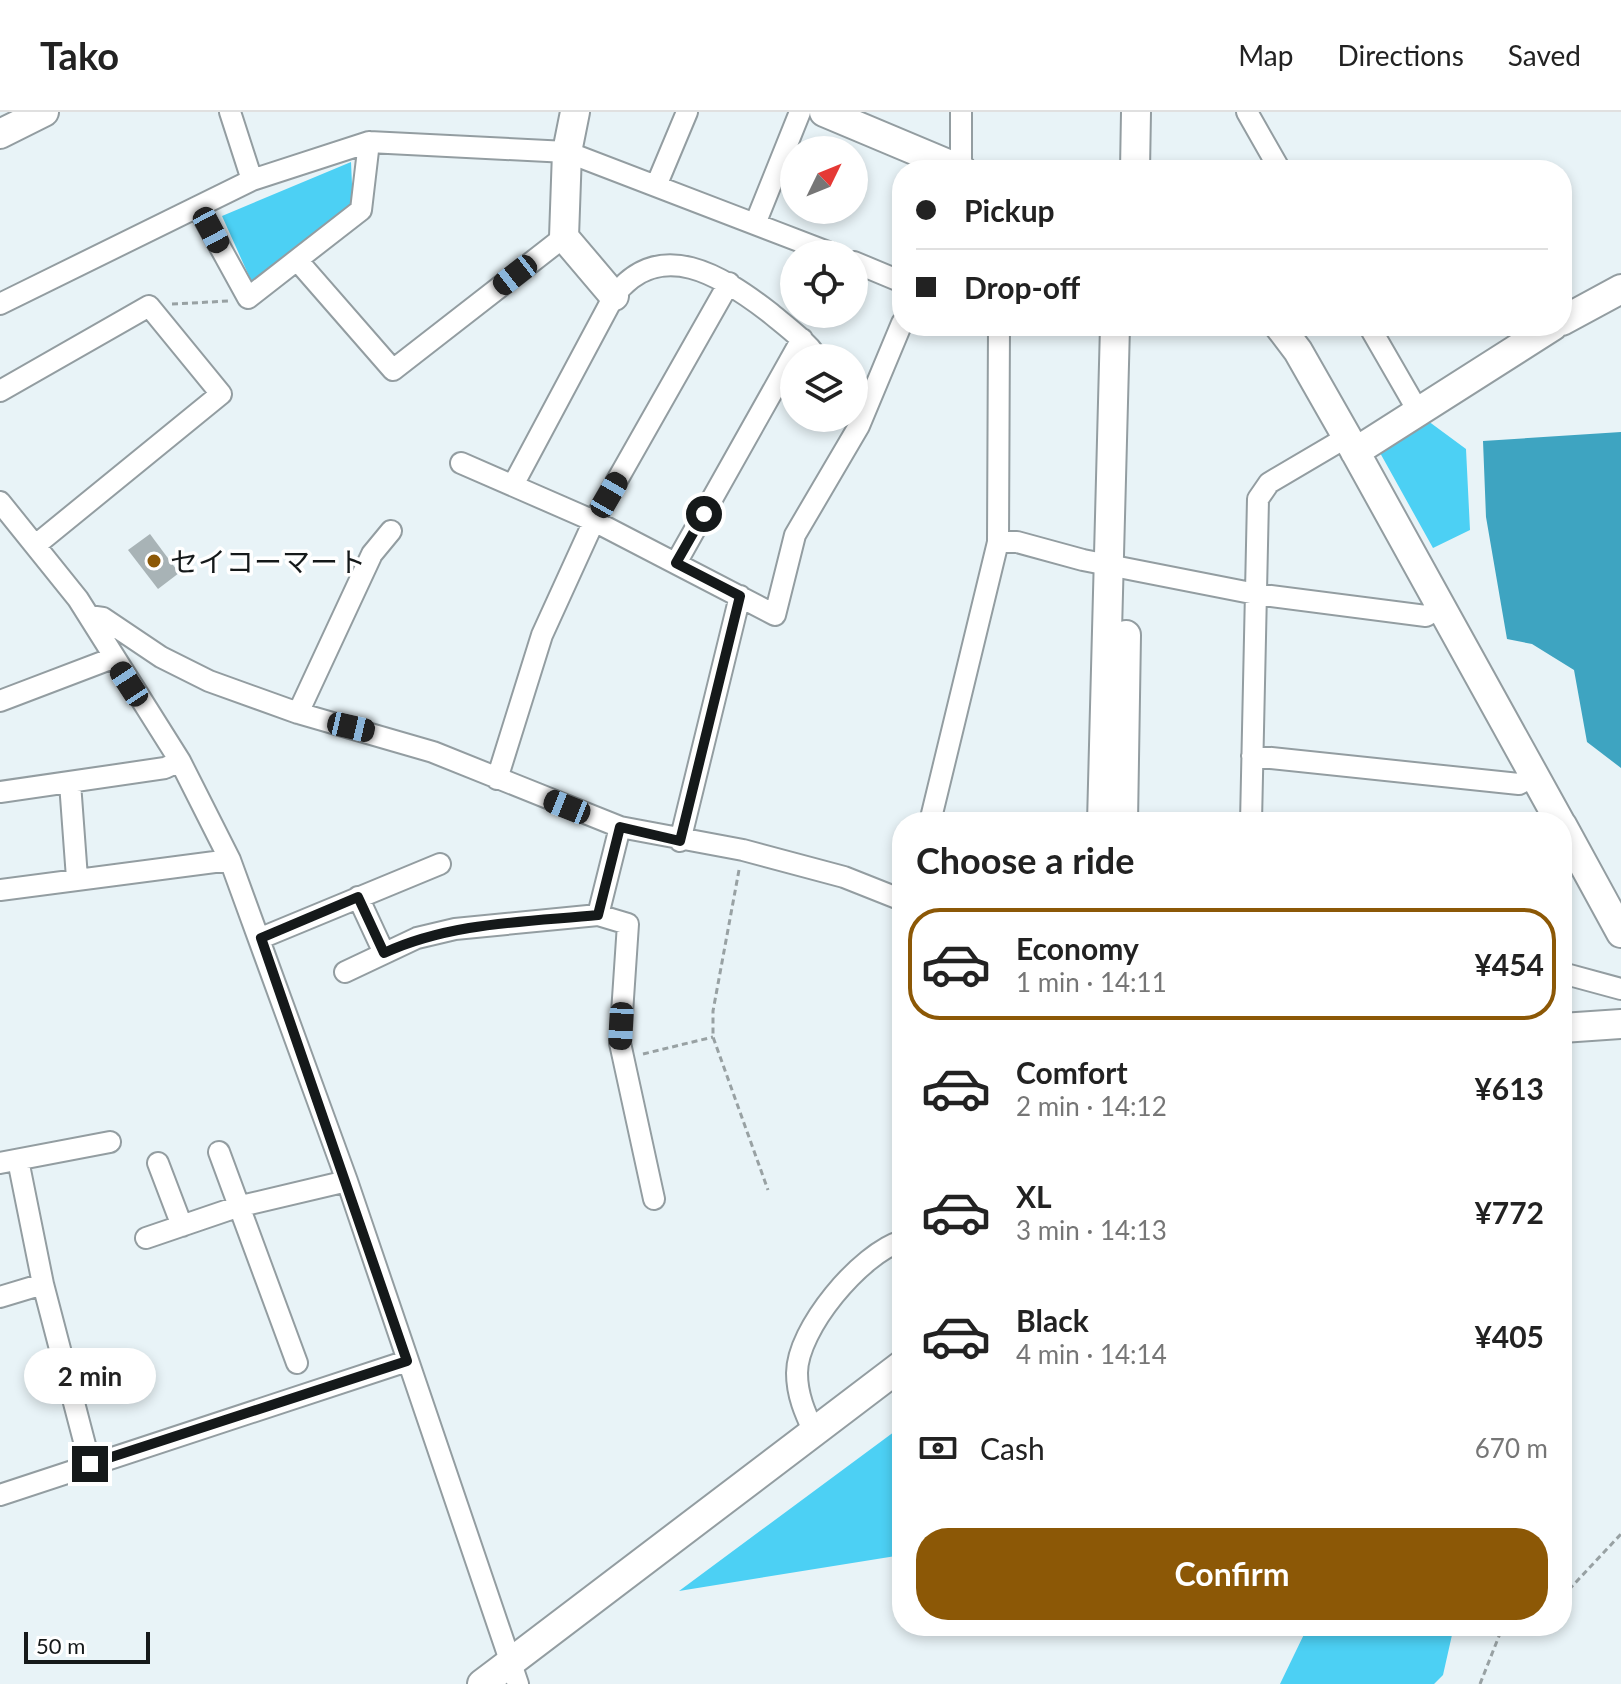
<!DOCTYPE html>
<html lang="en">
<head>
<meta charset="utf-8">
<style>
  :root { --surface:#fff; --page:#f2f2f2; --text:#222; --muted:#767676; --line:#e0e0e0; --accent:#8c5806 }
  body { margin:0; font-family:Lato,"Noto Sans JP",sans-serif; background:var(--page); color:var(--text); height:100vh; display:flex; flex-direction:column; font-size:30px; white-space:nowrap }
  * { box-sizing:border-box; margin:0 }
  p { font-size:26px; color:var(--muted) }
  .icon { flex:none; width:44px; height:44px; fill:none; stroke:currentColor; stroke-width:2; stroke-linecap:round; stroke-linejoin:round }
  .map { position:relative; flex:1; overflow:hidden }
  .drawer { position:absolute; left:892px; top:700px; width:680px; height:824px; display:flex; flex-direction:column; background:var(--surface); border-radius:32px; box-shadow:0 4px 12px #0003 }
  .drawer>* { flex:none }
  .banner { position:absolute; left:892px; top:48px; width:680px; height:176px; border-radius:32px; box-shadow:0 4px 12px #0003; display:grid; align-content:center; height:176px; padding:0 24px; background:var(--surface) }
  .needle { width:52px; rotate:47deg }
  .buttons { position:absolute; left:780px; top:24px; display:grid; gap:16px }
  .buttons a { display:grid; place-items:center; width:88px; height:88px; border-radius:50%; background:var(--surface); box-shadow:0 4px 12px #0003; font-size:40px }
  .scale { position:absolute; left:24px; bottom:20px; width:126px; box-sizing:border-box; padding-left:8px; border:4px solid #15191a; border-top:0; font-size:22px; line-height:28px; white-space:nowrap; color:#15191a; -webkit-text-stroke:6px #fff; paint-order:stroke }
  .end { position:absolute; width:36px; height:36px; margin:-18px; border:10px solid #15191a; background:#fff; box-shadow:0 0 0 4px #fff }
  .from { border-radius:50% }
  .bubble { position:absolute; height:56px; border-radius:28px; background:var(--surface); box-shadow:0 4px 12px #0003; font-size:26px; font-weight:700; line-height:56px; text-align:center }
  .car { position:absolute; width:24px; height:48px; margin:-24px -12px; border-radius:10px; box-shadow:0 0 6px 2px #0007; background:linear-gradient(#222 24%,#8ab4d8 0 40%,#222 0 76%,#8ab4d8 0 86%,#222 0) }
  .banner b { display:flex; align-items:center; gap:28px; height:76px; font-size:30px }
  .banner b+b { border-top:2px solid var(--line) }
  .banner i { width:20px; height:20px; background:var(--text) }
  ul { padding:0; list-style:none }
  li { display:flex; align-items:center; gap:24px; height:112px; margin:0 16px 12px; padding:0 8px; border:4px solid transparent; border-radius:32px }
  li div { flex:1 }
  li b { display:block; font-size:30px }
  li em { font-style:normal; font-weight:700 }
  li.active { border-color:var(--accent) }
  li>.icon { width:72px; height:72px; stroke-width:1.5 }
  h2 { padding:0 24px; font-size:36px; line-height:96px }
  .pay { display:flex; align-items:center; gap:20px; height:88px; padding:0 24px; font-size:30px }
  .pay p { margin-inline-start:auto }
  .cta { display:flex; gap:16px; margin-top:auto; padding:16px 24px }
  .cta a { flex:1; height:92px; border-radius:32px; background:var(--accent); color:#fff; font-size:32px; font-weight:700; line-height:92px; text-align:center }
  header { display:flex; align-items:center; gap:48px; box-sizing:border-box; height:112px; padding:0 40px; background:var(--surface); border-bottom:2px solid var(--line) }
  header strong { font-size:38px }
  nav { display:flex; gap:44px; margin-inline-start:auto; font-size:28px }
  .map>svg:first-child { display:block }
  .green { fill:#4cd0f4 }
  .water { fill:#3ea4c1 }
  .building { fill:#a8b3b6 }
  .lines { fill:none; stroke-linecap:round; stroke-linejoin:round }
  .street-casing { stroke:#939da1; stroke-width:24 }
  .secondary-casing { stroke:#939da1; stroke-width:32 }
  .path { stroke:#98a1a3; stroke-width:3; stroke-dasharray:6 4; stroke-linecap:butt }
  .street { stroke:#fff; stroke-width:20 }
  .secondary { stroke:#fff; stroke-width:28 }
  .route { stroke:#15191a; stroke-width:10 }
  .poi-dot { fill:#8c5806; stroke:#fff; stroke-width:3 }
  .labels { text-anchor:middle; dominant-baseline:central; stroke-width:7; stroke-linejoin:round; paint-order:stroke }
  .poi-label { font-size:28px; fill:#15191a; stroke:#fff; text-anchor:start }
</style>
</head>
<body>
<header>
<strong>Tako</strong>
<nav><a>Map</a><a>Directions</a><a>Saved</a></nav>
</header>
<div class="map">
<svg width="1621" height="1572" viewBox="0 0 1621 1572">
  <rect width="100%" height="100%" fill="#e8f3f7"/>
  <path class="green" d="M351,50L353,95L253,173L222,104Z
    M1424,306L1466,337L1470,418L1433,436L1379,339Z
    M902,1314V1443L679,1479Z
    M1308,1514H1454L1443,1563L1434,1572H1280Z"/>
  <path class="water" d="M1621,320V656L1587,630L1574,558L1532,532L1507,527L1486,405L1483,329Z"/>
  <path class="building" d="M150,422L179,461L158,477L128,438Z"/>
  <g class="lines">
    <defs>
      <path id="street" d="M230,0L252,68
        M1247,0L1280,58
        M961,58V0
        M656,74L687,0
        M198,95L248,186L361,98L369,30
        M755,112L800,0
        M297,148L393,258L564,125
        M854,150L902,170
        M0,192L252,68L369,30L567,40L833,142
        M1369,214L1418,299
        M0,279L149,194L221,282L37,432
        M461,351L594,409L775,503L795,423L859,314L902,211
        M513,373L614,184C660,124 722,164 769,200C787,215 804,227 818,246
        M0,390L78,487L180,649L230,748L347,1069L518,1572
        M998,430H1017L1083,448L1256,482L1426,504L1441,495
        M676,451L802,227
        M89,504L103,506L161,545L209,569L298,601L433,640L620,715L743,738L844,765L902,788
        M0,589L113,546
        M298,601L372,442L391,419
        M1252,644L1519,672L1535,663
        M497,667L542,523L594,409L729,171
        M70,671L77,766
        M0,680L165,656L180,649
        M930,710L998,430L999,214
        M1251,710L1258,387L1269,371L1347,325
        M680,729L740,484
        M0,778L230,748
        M358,785L384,841
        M598,803L620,715
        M261,826L440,752
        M345,860L417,826L455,817L598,803L628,812L620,931L654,1087
        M1562,861L1621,877
        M219,1040L297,1251
        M18,1048L43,1172L90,1352
        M0,1051L110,1030
        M158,1051L182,1114
        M146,1126L237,1095L347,1069
        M0,1185L43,1172
        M814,1320C805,1301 797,1283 797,1261C797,1217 861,1141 902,1129
        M0,1383L407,1249"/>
      <path id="secondary" d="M575,0L567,40L564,125L614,184
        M824,0L962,58
        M0,22L44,0
        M1135,58L1136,0
        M1562,209L1621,177
        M1279,214L1298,239L1347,325L1560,710
        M1355,340L1553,214
        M1102,710L1115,214
        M1123,710L1126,523
        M1562,713L1621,821
        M1562,916L1621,912
        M482,1572L902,1253"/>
    </defs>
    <use href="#street" class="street-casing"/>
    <use href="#secondary" class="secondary-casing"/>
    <path class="path" d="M172,192L229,189
      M739,758L713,899V925L768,1078
      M643,942L713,925
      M1562,1485L1621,1422
      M1480,1572L1503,1514"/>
    <use href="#street" class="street"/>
    <use href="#secondary" class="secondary"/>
  </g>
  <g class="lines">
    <path class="route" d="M90,1352L407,1249L261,826L358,785L384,841C451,810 526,810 598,803L620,715L680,729L740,484L676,451L704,402"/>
  </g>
  <circle class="poi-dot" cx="154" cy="449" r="8"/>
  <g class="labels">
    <g class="poi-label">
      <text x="170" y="449">セイコーマート</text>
    </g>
  </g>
</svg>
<div class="buttons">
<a><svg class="needle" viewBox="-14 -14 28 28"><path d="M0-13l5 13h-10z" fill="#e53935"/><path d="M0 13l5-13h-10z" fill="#767676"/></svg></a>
<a><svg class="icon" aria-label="locate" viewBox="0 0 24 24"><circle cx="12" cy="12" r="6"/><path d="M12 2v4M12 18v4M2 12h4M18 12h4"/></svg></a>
<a><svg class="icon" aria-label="layers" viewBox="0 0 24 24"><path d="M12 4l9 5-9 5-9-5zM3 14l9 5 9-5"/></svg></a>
</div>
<div class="scale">50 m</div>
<i class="end from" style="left:704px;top:402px"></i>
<i class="end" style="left:90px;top:1352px"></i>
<div class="bubble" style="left:24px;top:1236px;width:132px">2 min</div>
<i class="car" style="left:211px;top:118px;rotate:152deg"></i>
<i class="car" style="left:515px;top:163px;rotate:232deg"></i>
<i class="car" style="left:609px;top:383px;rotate:30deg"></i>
<i class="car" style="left:129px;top:572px;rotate:327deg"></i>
<i class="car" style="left:351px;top:615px;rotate:103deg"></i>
<i class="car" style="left:567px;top:695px;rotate:292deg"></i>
<i class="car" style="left:621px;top:914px;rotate:183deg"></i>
<div class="banner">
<b><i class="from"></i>Pickup</b>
<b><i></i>Drop-off</b>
</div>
<section class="drawer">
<h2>Choose a ride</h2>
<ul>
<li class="active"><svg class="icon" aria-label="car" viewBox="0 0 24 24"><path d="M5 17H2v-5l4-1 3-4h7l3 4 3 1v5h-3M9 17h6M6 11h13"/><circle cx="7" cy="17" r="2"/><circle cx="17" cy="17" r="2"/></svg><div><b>Economy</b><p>1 min · 14:11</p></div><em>¥454</em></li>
<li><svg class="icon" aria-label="car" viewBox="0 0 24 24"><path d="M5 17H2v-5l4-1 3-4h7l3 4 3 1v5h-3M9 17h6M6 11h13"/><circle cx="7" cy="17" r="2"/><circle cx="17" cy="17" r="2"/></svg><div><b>Comfort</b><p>2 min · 14:12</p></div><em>¥613</em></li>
<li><svg class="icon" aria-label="car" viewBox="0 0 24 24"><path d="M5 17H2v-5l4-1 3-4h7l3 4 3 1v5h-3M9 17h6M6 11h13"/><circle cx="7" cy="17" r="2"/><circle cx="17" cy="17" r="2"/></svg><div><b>XL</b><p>3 min · 14:13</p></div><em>¥772</em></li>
<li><svg class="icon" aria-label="car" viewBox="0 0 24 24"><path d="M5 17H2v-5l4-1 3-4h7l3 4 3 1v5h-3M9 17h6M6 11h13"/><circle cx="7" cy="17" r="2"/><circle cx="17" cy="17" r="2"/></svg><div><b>Black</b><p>4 min · 14:14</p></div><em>¥405</em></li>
</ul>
<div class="pay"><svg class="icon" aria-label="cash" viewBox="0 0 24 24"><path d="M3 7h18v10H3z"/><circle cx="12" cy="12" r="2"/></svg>Cash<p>670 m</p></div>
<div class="cta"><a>Confirm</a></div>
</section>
</div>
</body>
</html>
